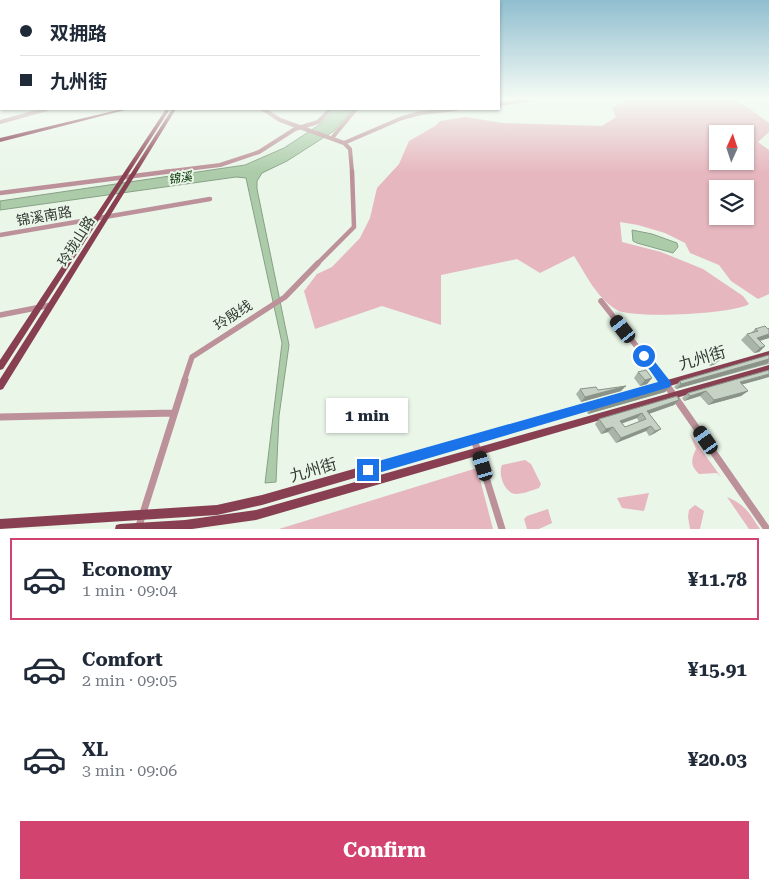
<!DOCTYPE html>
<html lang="en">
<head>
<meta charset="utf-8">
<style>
  :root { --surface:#fff; --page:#f2f2f3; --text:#1f2937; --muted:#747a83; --line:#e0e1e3; --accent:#d2446f }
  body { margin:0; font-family:"Roboto Serif","Noto Sans SC",serif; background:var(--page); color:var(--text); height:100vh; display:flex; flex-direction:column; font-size:19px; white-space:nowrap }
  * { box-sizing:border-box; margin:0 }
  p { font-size:16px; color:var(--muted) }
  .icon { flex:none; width:28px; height:28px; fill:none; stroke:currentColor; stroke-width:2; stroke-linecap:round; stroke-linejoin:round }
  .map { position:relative; height:529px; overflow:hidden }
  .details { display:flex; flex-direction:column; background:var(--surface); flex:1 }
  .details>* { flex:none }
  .guide { position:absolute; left:0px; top:0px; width:500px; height:110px; box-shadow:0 1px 4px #0004; display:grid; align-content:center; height:110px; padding:0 20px; background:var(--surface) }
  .needle { width:32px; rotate:3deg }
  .tools { position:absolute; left:709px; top:125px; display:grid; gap:10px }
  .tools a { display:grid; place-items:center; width:45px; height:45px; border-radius:0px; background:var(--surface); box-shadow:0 1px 4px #0004; font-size:25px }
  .end { position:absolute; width:22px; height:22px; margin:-11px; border:6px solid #1a73e8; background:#fff; box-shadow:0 0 0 2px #fff }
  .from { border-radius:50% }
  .bubble { position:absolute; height:35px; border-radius:0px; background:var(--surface); box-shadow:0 1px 4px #0004; font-size:16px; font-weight:700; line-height:35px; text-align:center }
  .car { position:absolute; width:15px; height:30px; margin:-15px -8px; border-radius:6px; box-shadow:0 0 4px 1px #0007; background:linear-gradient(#222 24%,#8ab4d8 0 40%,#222 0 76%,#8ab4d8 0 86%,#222 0) }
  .guide b { display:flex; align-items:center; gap:18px; height:48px; font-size:19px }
  .guide b+b { border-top:1px solid var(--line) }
  .guide i { width:12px; height:12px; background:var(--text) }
  ul { padding:9px 0 0; list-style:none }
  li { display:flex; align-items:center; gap:15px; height:82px; margin:0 10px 8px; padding:0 10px; border:2px solid transparent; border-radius:0px }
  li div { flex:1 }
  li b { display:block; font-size:19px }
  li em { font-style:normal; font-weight:700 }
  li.active { border-color:var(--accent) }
  li>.icon { width:45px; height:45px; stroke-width:1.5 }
  .primary-button { display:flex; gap:10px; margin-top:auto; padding:10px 20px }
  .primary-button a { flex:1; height:58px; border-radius:0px; background:var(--accent); color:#fff; font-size:20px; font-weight:700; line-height:58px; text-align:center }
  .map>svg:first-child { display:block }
  .green { fill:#e6b7bf; fill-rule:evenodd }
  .water { fill:#accca9; stroke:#88a086 }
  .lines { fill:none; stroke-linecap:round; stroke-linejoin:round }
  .minor-far3 { stroke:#bc9199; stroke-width:4 }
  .minor-far2 { stroke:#bc9199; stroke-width:4.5 }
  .minor-far1 { stroke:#bc9199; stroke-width:5.5 }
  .minor { stroke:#bc9199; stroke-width:7 }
  .major { fill:#883f51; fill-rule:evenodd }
  .highway { fill:#731f38; fill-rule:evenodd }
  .wall { fill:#aab5a9; fill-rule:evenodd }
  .shaded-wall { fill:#8b9389 }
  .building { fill:#c6d2c4; stroke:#8b9389; fill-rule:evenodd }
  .route { fill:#1a73e8 }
  .labels { text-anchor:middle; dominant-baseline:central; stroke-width:4; stroke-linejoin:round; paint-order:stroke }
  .far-water-label { font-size:12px; font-style:italic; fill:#053304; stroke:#e9f6e8 }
  .street-label { font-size:14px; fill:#343934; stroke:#e9f6e8 }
  .near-street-label { font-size:16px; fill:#343934; stroke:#e9f6e8 }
</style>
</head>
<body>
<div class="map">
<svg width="769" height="529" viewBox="0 0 769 529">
  <rect width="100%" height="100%" fill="#e9f6e8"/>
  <path class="green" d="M629,99H732L750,109L769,123V132L758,142L769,150V294L758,299L731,281L719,265L690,253L685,243L665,233L638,225L620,222L622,242L661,252L703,269L743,296L749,304C735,314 632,319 617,310C596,297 587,276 574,256L540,273L517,259L441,275V325L382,306L315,329L304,291L317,274L332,267L360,238L370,218L377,188L399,164L409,141L435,126L440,121L466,117L502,123L602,126L616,117L612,108ZM718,134H745V161H718ZM718,189H745V216H718Z
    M690,434L721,477L717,473L699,474C690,465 691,460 696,449Z
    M525,460L531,464L541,484L539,488C533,490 523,494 516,494C504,493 498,474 502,465Z
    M477,468L493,529H279Z
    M649,493L644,511L622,508L617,498Z
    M727,497C746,505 749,513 760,529H749Z
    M695,505L704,511L700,529H690L688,517L689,510Z
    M548,509L552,523L539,529H527L524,519L527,516Z"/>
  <path class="water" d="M336,109H353L334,131L323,138L287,161L262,173L257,181V189L289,345L279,416L276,482L265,483L282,343L246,178L236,177L0,210V201L245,165L284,148L319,125Z
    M632,230L652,234L677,243L678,247L673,253L637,243L633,241Z"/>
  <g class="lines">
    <path class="minor-far3" d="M499,104L534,99
      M263,109L280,120L344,143L402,118L421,113L456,109
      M0,122L47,109
      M332,138L356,109
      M344,143L350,149L352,172
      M163,172L220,165L259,152L295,129L318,122L331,109"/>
    <path class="minor-far2" d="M0,193L173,171
      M0,235L210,199
      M317,264L354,227L352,171"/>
    <path class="minor-far1" d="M601,301L664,381
      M0,315L51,305
      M184,381L192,357L285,297L318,263"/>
    <path class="minor" d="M663,380L767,529
      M0,417L174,413
      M474,439L502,529
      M138,529L185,380"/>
    <path class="major" d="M166,109H170L3,369L0,370V360Z
      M172,109H176L3,389L0,390V379Z
      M769,351V357L262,505L217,515L0,529V519L217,505L262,495Z
      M769,365V371L256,520L192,529H115L116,525L120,524L185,520L256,510Z"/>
    <path class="highway" d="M122,109H129L0,142V138Z"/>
  </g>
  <path class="wall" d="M769,328V338L760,341L765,346L759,352L754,353L741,340L747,334L751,333L755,329Z
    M708,353L721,359L715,364L710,366L703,358Z
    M769,355V364L676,389L674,387L680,381Z
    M638,372L652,378L647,384L640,386L634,378Z
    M769,377L742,384L748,391L741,396L708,405L700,396L684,401L682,398L688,393Z
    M670,387L665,392L588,414L587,412L591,407Z
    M580,389L598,390L621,391L581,402L576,394Z
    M679,400L674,405L649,414L661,429L655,433L649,436L646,431L616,443L608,432L601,434L595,424L599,419ZM637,418L639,422L625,427L622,423Z"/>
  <path class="shaded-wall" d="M769,334V338L755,342L757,338Z
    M765,346L759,352L754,353L760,348Z
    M721,359L715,364L710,366L716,360Z
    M769,359L768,363L676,389L681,384Z
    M769,374V377L733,387L740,382Z
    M652,378L647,384L640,386L645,380Z
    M626,386L621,391L581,402L585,397Z
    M670,387L665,392L588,414L592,409Z
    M706,391L700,396L684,401L690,396Z
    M748,391L741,396L708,405L714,400Z
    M679,400L674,405L642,416L647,411Z
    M642,413L637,418L615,426L620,421Z
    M651,426L646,431L616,443L621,438Z
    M613,427L608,432L601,434L606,429Z
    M661,429L655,433L649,436L655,431Z"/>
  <path class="building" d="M765,326L768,329L769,328V334L757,338L765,346L760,348L747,334L758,331L755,329Z
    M713,351L721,359L716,360L708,353Z
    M769,355V359L681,384L680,381Z
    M646,370L652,378L645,380L638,372Z
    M769,370V374L740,382L748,391L714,400L706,391L690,396L688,393Z
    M669,384L670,387L592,409L591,407Z
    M626,386L585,397L580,389L596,387L598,390Z
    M677,396L679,400L647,411L661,429L655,431L651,426L621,438L613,427L606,429L599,419ZM642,413L646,419L625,427L620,421Z"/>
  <linearGradient id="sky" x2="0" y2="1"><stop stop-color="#90becf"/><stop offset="0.57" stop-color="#f5fbf5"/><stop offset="1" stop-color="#f5fbf5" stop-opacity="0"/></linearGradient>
  <rect width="769" height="173" fill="url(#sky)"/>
  <path class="route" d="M644,352L648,353L670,381L671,384L670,387L368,476L364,474L362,470L364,465L368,464L658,382L640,356Z"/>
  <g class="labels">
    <g class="far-water-label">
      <text transform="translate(180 178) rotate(-8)">锦溪</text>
    </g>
    <g class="street-label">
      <text transform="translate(44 216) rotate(-10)">锦溪南路</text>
      <text transform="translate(76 241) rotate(-58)">玲珑山路</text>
      <text transform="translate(233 315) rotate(-33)">玲殷线</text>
    </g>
    <g class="near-street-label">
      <text transform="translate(702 358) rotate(-16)">九州街</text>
      <text transform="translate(313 470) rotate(-16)">九州街</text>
    </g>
  </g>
</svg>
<div class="tools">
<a><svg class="needle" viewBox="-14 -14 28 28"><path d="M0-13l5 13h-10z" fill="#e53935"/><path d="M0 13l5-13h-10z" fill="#747a83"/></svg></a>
<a><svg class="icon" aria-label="layers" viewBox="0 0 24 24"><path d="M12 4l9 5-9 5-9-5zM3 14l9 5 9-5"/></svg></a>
</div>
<i class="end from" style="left:644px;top:356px"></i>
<i class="end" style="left:368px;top:470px"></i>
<div class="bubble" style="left:326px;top:398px;width:82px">1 min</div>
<i class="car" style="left:623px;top:329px;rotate:322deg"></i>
<i class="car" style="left:706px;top:440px;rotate:325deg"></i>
<i class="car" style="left:483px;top:466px;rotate:343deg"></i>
<div class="guide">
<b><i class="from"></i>双拥路</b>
<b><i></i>九州街</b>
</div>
</div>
<section class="details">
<ul>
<li class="active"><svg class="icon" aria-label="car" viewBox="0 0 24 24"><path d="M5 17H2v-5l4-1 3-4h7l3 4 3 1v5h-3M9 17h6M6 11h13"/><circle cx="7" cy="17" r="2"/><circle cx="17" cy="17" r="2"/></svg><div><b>Economy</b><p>1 min · 09:04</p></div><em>¥11.78</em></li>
<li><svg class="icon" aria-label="car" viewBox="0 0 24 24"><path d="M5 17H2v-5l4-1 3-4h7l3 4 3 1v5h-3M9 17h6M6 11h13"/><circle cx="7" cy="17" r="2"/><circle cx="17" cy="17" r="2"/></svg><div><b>Comfort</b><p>2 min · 09:05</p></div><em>¥15.91</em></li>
<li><svg class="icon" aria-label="car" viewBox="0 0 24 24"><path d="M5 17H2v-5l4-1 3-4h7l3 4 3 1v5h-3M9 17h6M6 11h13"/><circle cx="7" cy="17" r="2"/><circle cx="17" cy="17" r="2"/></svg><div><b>XL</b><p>3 min · 09:06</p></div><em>¥20.03</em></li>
</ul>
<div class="primary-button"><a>Confirm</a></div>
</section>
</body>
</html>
